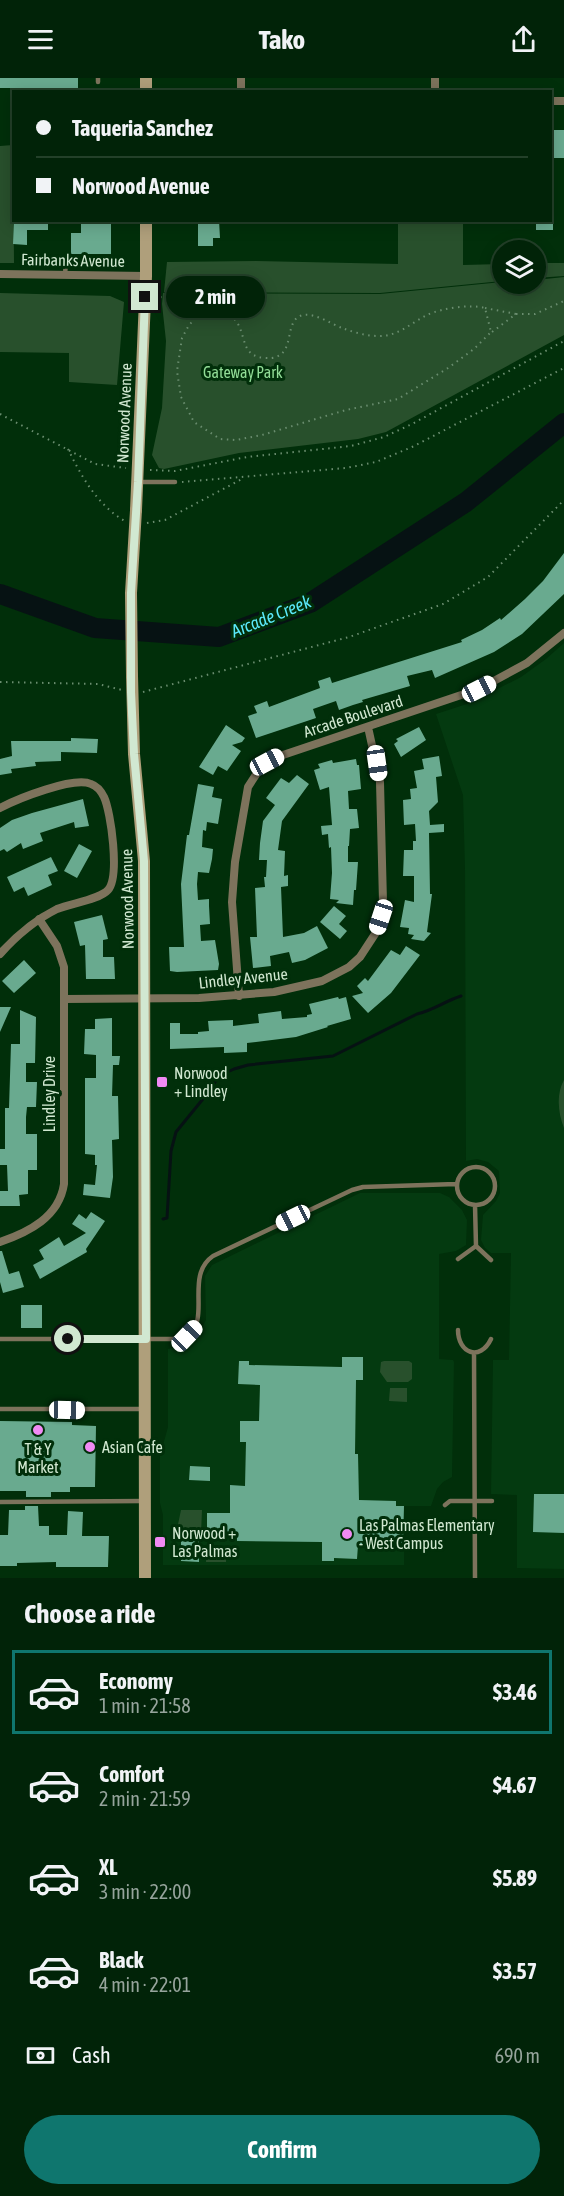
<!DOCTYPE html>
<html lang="en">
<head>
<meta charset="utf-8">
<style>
  :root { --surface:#012308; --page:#0b2b12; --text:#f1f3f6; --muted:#96a49c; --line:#234029; --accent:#0f766e }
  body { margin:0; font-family:"Asap Condensed",sans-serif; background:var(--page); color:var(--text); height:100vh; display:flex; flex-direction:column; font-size:22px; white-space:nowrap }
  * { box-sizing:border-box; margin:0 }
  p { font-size:20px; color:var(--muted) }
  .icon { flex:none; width:33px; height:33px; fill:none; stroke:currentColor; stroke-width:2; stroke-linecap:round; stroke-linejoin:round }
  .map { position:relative; height:1500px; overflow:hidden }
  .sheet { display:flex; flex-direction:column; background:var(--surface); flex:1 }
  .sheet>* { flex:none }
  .guide { position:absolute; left:12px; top:12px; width:540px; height:132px; border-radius:0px; box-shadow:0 3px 15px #0003,0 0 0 2px var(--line); display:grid; align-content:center; height:132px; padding:0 24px; background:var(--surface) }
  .controls { position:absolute; left:492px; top:162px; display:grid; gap:12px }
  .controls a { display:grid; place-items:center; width:54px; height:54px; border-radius:50%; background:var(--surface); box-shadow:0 3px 15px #0003,0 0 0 2px var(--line); font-size:30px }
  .end { position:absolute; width:27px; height:27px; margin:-14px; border:8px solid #d1e8d1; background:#111; box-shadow:0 0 0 3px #111 }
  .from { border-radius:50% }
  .bubble { position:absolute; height:42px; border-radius:21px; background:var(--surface); box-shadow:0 3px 15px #0003,0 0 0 2px var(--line); font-size:20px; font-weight:700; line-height:42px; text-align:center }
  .car { position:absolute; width:18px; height:36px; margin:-18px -9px; border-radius:8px; box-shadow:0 0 4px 2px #0007; background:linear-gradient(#fff 24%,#345 0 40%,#fff 0 76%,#345 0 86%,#fff 0) }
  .guide b { display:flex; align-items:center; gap:21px; height:57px; font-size:22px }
  .guide b+b { border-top:2px solid var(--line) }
  .guide i { width:15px; height:15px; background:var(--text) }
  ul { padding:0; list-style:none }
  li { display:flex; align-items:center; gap:18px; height:84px; margin:0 12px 9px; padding:0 12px; border:3px solid transparent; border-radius:0px }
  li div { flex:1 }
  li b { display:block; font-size:22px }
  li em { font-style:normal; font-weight:700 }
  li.selected { border-color:var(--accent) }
  li>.icon { width:54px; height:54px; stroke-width:1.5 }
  h2 { padding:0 24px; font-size:27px; line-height:72px }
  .pay { display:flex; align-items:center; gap:15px; height:66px; padding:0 24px; font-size:22px }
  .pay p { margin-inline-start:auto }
  .primary-button { display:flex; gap:12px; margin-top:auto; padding:12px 24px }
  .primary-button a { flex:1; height:69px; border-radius:36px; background:var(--accent); color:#fff; font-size:24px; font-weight:700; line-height:69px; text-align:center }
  header { display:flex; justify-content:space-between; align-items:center; height:78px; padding:0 24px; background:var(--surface); font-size:27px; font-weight:700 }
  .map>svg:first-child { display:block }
  .built { fill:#043a10 }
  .green { fill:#28502c }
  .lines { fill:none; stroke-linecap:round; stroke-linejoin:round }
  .stream { stroke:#061213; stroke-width:3 }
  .river { stroke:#061213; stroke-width:20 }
  .building { fill:#69aa8f }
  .path { stroke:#6a8d6f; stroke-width:2; stroke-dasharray:1.5 4.5; stroke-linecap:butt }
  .lane { stroke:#7d735c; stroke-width:4.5 }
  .street { stroke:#7d735c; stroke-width:8 }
  .secondary { stroke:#af9f7b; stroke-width:12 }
  .secondary-bridge { stroke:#af9f7b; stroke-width:12 }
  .route { stroke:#d1e8d1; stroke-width:8 }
  .poi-dot { fill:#f18af4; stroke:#012f0a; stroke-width:2 }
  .labels { text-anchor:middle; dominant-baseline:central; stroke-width:6; stroke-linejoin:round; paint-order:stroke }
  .street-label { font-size:16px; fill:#d1e8d1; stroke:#012f0a }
  .park-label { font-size:16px; fill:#91dc96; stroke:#012f0a }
  .poi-label { font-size:16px; fill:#d1e8d1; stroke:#012f0a; text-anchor:start }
  .water-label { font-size:18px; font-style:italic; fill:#5be9fa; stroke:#012f0a }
</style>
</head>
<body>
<header><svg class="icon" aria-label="menu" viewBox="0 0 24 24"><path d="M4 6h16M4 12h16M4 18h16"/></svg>Tako<svg class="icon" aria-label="share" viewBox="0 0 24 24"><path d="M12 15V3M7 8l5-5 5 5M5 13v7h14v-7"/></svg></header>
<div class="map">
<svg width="564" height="1500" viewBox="0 0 564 1500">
  <rect width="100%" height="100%" fill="#012f0a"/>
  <path class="built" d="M564,565V1491L517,1490V1417L491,1416L493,1282H509L511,1175H491L485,1170L481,1162L483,1137L496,1123L500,1115L499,1093L488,1084L477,1081L466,1083L465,791L463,717L436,636L470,625L521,599L546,581Z
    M360,1115H440L449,1119L462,1132L467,1142L466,1167L456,1173L439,1176V1281L453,1282L454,1284L452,1399L443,1404L437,1411L431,1428H404V1487H163V1437L160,1425V1378L168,1349V1271L184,1268L197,1259L206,1242L205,1198L212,1187Z"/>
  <path class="green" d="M13,67L14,185H0V68Z
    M398,143H463V187L502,186V203L380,215L164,214L167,184L256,183L398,186Z
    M536,185H564V198L536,200Z
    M564,199V257L386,354L358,361L239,375L164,391L159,390L152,377L162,330L166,263L162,226L163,215L380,216L502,204L536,206V202Z
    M0,215L110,218L124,224L117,307L69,304V275L0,274Z
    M564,1002V1050C558,1035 556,1016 564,1002Z
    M384,1283H409L412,1285V1301L408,1304H387L380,1294L381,1284Z
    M390,1310H407V1324L389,1323Z
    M181,1432H202L201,1456H176Z
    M207,1469L226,1470V1484H206Z"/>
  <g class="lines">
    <path class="stream" d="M163,1141L167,1140L171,1073L176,1054L207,1016L219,998L234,991L248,987L333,978L417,936C434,932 445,923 461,918"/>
    <path class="river" d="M0,516L95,550L219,559L310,525L466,424L564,345"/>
  </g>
  <path class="building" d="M0,0H78V10H0Z
    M550,52H564V80H550Z
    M14,142H48V152H27V167L13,166Z
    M81,142H111V176H71V155H81Z
    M198,142H219L220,160H213V168H198Z
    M536,142H553V152H536Z
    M564,475V516L522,556L494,574L435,600L432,592L407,598L410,608L362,622L363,624L353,627L339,632L336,623L313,631L316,640L256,660L248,638L257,635L254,628L267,623L269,629L320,610L318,603L330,599L332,605L462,564L461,562L482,552L500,540L501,542L525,521L543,503Z
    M226,647L245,660L242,664L232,667L241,673L227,693L218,688L213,697L199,689Z
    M419,649L426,662L401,679L394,666L398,663L396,661Z
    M71,660L98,661L97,675L61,674V683L35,684L36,688L11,691L12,695L0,697V681L12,678L11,663H71Z
    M439,678L442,698L436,699L438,724L429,733L430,747L444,746V754L429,755L430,816H432L427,854L431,855L424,863L411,861L414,857L408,856L409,850L400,849L405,822L414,824V798H403L404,772H413V763H416L415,746L404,747L403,722L411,721L410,711L417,710L414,693L424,691L422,681Z
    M356,681L357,687H359L361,711L348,713L349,731H357L359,750L350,751L349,768H348V784H358L356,812H354L353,827L336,825L339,822L330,821L332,795L331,769L329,770L328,756L322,757L321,748L332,747L329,709L320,712L314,692L320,690L318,686L332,682L333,685Z
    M297,697L309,706L282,743L278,772L285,773L284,798L288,797V808L281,809L283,859L304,855L317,848L328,870L305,882L292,885L289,874L270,878L271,888L253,890L250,859H257L255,810L265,809L264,799H266L267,782H259L260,765L263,743L275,727L266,720L281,700L289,705Z
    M198,706L214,709L212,719L222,721L218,746L207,744L206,753L203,752L202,769L213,771L212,781L209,795L198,794L197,806L198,822L209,821V828L210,846L200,847L201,863L215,862L219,886L218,892L177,894L170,893L169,869H184L181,806L187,757H189Z
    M83,721L89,748L75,750L74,744L40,755L43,763L23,771L21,765L7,774L4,771L0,773V750L12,742L32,735Z
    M79,766L92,773L77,800L64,793Z
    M51,779L58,793L48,797L52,807L28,818L24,809L14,814L7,799Z
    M334,828L346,838L339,846L347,853L340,861L320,844Z
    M102,837L108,861L103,862V879H114L115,901H86L85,867L80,868L74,844Z
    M406,868L420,877L391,915L368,935L352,918L363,915L357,908L365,900L368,903L391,872L400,877Z
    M24,882L36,895L14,915L2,903Z
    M338,919L339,921L346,919L351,941L327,948L328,949L296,959L247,965V974L224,975V969L170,971V945H180V956H198V954L209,953L208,943L233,942V948L259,945L258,936L281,933L282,941L307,939V937L312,936L309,926Z
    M0,929H11L0,954Z
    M20,932L36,939L35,985H26V1004H37L36,1029H27L26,1039V1056H37V1092H28V1116L19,1117L20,1128H0V1113H8L7,1087H0V1071H5V1030H9L11,966H20Z
    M112,940V978H120L119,987H113L112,1018H118L119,1061L112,1062L113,1099L110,1120L83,1117L84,1106L95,1107L97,1087H95V1077L85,1076V1000H96V977L84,976L85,951H95V941Z
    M91,1134L105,1143L86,1171L87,1174L40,1201L33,1187L44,1181L39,1172L59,1159L64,1168L86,1155L72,1146L79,1136L86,1141Z
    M0,1173H2L9,1196L19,1193L24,1209L3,1215L0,1204Z
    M21,1227H42V1250H21Z
    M342,1279H363V1302H356L355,1376H358L359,1422L396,1423V1428H404L403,1465L369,1464V1467H358L357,1481L334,1480V1483H322V1464L237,1463V1456H207V1435H230V1407L245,1408L246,1364H240V1343H259L260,1307L238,1306L239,1283H249V1287L342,1289Z
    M0,1343L72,1344V1347L96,1348L95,1409H70V1414H51V1419H26V1413H0Z
    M190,1388L210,1389V1403L189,1402Z
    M534,1416H564V1455L533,1454Z
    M25,1428H38L39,1448H49V1457H67L68,1433L83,1434L82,1458H109L108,1489H56V1484L17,1485V1488H0V1457H8L9,1432H25Z
    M181,1460H199V1484L181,1483Z"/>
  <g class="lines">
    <path class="path" d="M160,219L180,224L196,240C209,233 232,231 239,248C246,263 243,279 266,280C299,282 281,242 303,237C316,235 331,246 342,250C353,254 366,258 378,258C397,259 411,245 427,237C442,230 470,226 485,230L491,254L474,271L448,290L398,321L346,332L262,357L236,362L220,361L194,344L181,319L177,293L182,260L189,247L196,240
      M485,230L516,236L492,254
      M516,236H535L564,223
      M0,336L95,386L126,390
      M68,371C81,398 98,428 125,443
      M150,392L175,393L247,379L351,368L384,359L412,346L564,263
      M182,404L346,390L376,384L412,369L564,290
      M147,445L165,442L242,401
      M0,604L98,606L122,612
      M143,614L349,559L443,526L488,499L564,422"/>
    <path class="lane" d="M98,4V0
      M65,197L66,183
      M138,404H175
      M457 1108a19 19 0 1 1 38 0a19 19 0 1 1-38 0Z
      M475,1127L476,1168L491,1182
      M458,1181L476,1168
      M458,1252C458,1275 480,1284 491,1261
      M0,1261H173C177,1260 183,1260 187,1257C212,1242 184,1198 213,1178L352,1112L363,1109L456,1106
      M474,1275L475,1500
      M0,1331H144
      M0,1424L144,1423
      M445,1427L450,1423H492"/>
    <path class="street" d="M241,0V14
      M435,14V0
      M550,23H564
      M0,196L146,198
      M0,730C17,721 74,698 91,706C97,708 101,713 104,719C111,734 120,799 108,812C99,822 71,825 57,831C35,842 17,857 0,876
      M239,918L232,824L235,784L248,709L261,689L280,678L479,611L527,585L564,555
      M64,921L199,920L274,914L322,903L349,889L360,879L377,853L383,824L380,704L368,649
      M0,1164C29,1154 59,1139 64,1106V889L57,868L39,841"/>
    <path class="secondary" d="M146,0V14
      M136,432L146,198V142
      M132,598L134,676L144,783L145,1500"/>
    <path class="secondary-bridge" d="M132,598L131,515L136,432"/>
  </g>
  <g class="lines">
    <path class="route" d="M68,1261H146L144,783L134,676L131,614V515L138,404L145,219"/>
  </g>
  <g class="poi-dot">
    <rect x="156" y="998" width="12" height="12" rx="3"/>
    <circle cx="38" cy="1352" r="6"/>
    <circle cx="90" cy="1369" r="6"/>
    <circle cx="347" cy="1456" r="6"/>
    <rect x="154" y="1458" width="12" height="12" rx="3"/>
  </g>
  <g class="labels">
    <g class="street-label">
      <text transform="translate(73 182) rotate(1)">Fairbanks Avenue</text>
      <text transform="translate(124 335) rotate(-88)">Norwood Avenue</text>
      <text transform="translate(353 638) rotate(-18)">Arcade Boulevard</text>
      <text transform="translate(127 821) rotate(-91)">Norwood Avenue</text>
      <text transform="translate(243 900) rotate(-6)">Lindley Avenue</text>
      <text transform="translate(49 1016) rotate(-90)">Lindley Drive</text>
    </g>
    <g class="park-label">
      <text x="243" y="294">Gateway Park</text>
    </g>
    <g class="poi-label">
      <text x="174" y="995">Norwood<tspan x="174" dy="18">+ Lindley</tspan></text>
      <text x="102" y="1369">Asian Cafe</text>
      <text x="38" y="1371" text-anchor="middle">T &amp; Y<tspan x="38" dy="18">Market</tspan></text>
      <text x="359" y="1447">Las Palmas Elementary<tspan x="359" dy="18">- West Campus</tspan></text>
      <text x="172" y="1455">Norwood +<tspan x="172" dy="18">Las Palmas</tspan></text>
    </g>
    <g class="water-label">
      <text transform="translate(271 538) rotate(-22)">Arcade Creek</text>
    </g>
  </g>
</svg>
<div class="controls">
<a><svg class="icon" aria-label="layers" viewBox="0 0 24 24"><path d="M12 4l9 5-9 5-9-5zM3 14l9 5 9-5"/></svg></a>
</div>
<i class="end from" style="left:68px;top:1261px"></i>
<i class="end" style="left:145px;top:219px"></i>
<div class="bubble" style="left:166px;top:198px;width:99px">2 min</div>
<i class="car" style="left:479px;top:611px;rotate:63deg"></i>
<i class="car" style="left:267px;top:684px;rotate:62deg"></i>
<i class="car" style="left:377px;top:685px;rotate:172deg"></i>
<i class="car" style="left:381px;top:839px;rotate:198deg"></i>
<i class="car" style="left:293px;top:1140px;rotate:244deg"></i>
<i class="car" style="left:187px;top:1258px;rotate:44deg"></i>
<i class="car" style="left:67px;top:1332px;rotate:91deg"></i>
<div class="guide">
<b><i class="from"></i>Taqueria Sanchez</b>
<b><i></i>Norwood Avenue</b>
</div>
</div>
<section class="sheet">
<h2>Choose a ride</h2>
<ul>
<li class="selected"><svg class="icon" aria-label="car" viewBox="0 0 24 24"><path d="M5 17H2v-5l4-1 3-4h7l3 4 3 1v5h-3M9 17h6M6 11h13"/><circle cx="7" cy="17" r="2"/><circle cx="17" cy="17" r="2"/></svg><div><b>Economy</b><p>1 min · 21:58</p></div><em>$3.46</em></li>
<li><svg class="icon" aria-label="car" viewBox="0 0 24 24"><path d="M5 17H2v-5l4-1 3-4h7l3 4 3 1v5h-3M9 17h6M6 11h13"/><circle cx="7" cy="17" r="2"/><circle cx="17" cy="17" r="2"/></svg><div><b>Comfort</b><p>2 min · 21:59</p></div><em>$4.67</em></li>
<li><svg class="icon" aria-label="car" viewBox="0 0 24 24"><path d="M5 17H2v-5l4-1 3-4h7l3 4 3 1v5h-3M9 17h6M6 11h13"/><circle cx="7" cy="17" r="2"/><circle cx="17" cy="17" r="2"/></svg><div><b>XL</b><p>3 min · 22:00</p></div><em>$5.89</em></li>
<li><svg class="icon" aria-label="car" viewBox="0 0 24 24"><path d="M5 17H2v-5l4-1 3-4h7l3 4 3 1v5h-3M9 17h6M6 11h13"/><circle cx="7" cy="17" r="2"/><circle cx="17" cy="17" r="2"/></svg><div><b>Black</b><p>4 min · 22:01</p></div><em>$3.57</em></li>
</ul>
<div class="pay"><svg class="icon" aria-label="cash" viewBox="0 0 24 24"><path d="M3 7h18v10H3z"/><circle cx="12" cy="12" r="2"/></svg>Cash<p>690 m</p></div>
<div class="primary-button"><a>Confirm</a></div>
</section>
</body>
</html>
